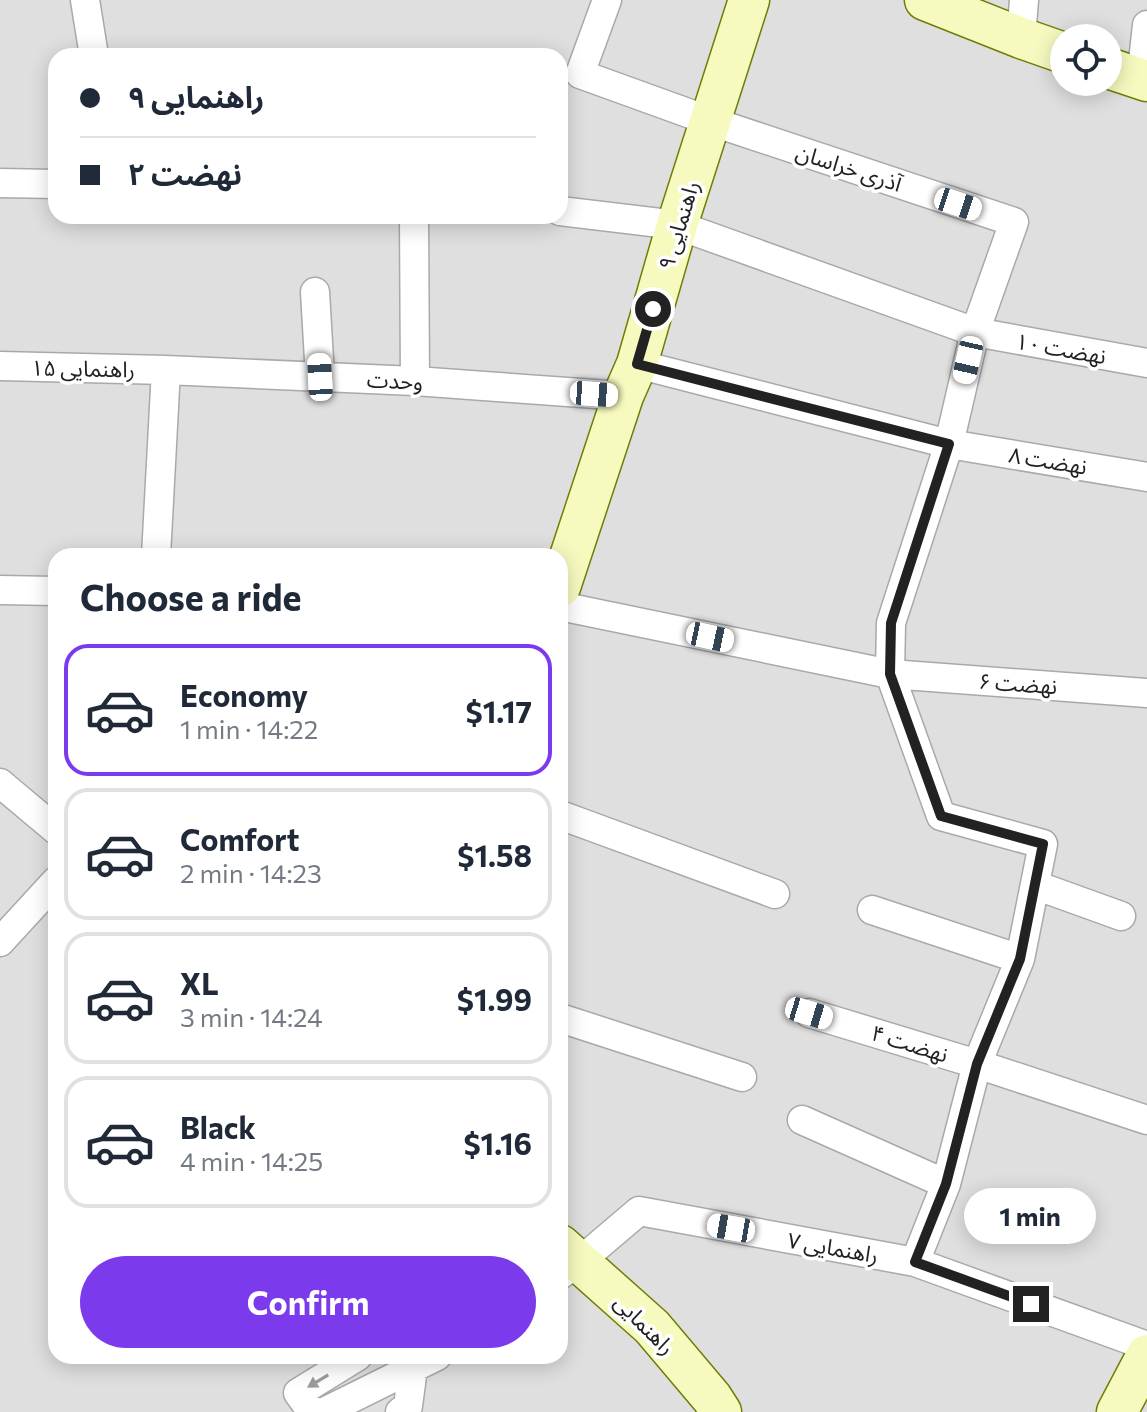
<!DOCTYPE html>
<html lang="en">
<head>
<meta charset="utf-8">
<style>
  :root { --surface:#fff; --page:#f6f6f7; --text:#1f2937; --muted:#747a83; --line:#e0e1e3; --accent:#7c3aed }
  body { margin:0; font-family:Commissioner,"Noto Sans Arabic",sans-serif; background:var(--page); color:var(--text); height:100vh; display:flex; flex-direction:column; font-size:30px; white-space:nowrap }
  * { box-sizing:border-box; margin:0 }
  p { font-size:26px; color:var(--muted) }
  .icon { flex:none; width:44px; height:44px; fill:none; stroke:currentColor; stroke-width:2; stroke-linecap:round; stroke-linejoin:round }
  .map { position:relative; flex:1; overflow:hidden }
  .panel { position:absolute; left:48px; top:548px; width:520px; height:816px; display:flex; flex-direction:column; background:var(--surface); border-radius:24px; box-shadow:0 4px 20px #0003 }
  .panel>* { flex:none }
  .hud { position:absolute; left:48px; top:48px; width:520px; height:176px; border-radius:24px; box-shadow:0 4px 20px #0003; display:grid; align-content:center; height:176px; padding:0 32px; background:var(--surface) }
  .controls { position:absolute; left:1050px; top:24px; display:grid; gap:16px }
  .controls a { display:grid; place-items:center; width:72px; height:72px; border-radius:50%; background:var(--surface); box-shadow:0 4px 20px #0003; font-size:40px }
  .end { position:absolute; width:36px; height:36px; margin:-18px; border:10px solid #222; background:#fff; box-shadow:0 0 0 4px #fff }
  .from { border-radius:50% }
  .bubble { position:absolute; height:56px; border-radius:28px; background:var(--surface); box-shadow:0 4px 20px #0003; font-size:26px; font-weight:700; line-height:56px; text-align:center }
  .car { position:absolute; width:24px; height:48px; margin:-24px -12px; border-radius:10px; box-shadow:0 0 6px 2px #0007; background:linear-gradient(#fff 24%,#345 0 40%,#fff 0 76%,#345 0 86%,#fff 0) }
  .hud b { display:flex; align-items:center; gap:28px; height:76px; font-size:30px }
  .hud b+b { border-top:2px solid var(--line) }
  .hud i { width:20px; height:20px; background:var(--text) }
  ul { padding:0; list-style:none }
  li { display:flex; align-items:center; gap:24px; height:132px; margin:0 16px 12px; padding:0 16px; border:4px solid var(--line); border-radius:24px }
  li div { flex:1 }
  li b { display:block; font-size:30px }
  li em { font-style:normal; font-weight:700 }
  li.current { border-color:var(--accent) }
  li>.icon { width:72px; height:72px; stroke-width:1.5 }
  h2 { padding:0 32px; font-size:36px; line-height:96px }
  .button { display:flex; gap:16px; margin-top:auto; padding:16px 32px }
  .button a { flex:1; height:92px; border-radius:48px; background:var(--accent); color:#fff; font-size:32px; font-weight:700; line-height:92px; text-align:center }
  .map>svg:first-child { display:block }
  .residential { fill:#e0dfdf; fill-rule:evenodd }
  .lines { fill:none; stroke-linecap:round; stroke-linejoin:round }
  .street-casing { stroke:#a9a9a9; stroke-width:31 }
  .secondary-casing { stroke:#707d05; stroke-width:43 }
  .street { stroke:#fff; stroke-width:28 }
  .secondary { stroke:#f7fabf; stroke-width:40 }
  .oneway { fill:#9c9c9c }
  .route { stroke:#222; stroke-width:10 }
  .labels { text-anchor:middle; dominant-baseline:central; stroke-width:7; stroke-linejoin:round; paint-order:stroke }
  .street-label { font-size:22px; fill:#222; stroke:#fff }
</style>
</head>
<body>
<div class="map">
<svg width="1147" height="1412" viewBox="0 0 1147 1412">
  <rect width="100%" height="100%" fill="#f2efe9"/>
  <path class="residential" d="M0,0H1147V1412H0ZM1064,38H1108V82H1064ZM56,56H560V216H56ZM56,556H560V1356H56Z"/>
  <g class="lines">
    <defs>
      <path id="street" d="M85,0L94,56
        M607,0L580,74L710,121L1014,222L975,332L949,444L891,623L890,674L941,816L1043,844L1020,959L977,1064L946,1184L915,1262
        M1021,38L1024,0
        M1141,79L1147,25
        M0,183L56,184
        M560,211L677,225L975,332L1147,363
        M414,216L415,381
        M315,292L320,377
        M637,364L949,444L1147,477
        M0,366L166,370L415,381L623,396
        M156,556L166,370
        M0,590L56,591
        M560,606L890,674L1147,693
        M0,783L56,830
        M560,815L775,894
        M1035,885L1121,916
        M872,910L1020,959
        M0,942L56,881
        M809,1013L977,1064L1147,1120
        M560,1018L742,1077
        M802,1120L946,1184
        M560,1275L579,1262L639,1211L915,1262L1147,1346
        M312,1412L298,1393L358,1356
        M324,1412L437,1356
        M400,1412L408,1406L413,1368L406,1356"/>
      <path id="secondary" d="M925,0L1021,38L1064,53
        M1108,68L1147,81
        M560,587L623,396L637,364L677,225L749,0
        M560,1245L652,1327L712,1398L721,1412
        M1117,1412L1147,1355"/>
    </defs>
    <use href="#street" class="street-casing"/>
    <use href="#secondary" class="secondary-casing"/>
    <use href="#street" class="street"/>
    <use href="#secondary" class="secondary"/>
  </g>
  <defs><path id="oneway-solid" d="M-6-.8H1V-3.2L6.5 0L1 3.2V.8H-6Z" transform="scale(2)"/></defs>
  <use class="oneway" href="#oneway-solid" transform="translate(318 1381) rotate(149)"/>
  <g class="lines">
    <path class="route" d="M653,309L637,364L949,444L891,623L890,674L941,816L1043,844L1020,959L977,1064L946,1184L915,1262L1031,1304"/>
  </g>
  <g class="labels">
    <g class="street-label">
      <text transform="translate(849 167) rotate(18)">آذری خراسان</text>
      <text transform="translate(678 225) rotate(-73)">راهنمایی ۹</text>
      <text transform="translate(1061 348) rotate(10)">نهضت ۱۰</text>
      <text transform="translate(83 368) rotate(1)">راهنمایی ۱۵</text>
      <text transform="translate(395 380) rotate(3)">وحدت</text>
      <text transform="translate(1048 460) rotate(9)">نهضت ۸</text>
      <text transform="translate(1018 683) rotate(4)">نهضت ۶</text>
      <text transform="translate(910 1043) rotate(17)">نهضت ۴</text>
      <text transform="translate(833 1247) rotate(10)">راهنمایی ۷</text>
      <text transform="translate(645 1324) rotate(45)">راهنمایی</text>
    </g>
  </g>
</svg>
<div class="controls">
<a><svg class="icon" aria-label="locate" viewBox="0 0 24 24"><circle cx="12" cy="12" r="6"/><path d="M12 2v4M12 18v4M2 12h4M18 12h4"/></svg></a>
</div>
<i class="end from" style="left:653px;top:309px"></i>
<i class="end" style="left:1031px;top:1304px"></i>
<div class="bubble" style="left:964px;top:1188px;width:132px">1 min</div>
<i class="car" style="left:958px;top:204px;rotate:108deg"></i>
<i class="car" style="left:968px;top:360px;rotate:193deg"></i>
<i class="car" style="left:320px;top:377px;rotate:357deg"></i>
<i class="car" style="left:594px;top:394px;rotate:94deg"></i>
<i class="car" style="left:710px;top:637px;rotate:102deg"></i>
<i class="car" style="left:809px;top:1013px;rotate:107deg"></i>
<i class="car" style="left:731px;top:1228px;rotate:280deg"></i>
<div class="hud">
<b><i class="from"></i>راهنمایی ۹</b>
<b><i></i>نهضت ۲</b>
</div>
<section class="panel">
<h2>Choose a ride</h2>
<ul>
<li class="current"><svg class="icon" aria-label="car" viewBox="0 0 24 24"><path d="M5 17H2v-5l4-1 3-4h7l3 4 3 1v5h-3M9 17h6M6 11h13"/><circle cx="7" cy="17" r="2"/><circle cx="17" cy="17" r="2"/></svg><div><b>Economy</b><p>1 min · 14:22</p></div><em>$1.17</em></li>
<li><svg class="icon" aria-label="car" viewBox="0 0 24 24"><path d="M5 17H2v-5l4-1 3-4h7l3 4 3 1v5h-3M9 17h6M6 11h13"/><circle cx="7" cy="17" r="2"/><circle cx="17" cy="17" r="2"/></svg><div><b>Comfort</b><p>2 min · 14:23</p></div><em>$1.58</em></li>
<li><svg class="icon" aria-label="car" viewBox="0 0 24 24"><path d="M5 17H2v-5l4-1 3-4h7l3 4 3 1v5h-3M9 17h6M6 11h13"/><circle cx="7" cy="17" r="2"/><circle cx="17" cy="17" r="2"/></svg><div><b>XL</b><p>3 min · 14:24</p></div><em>$1.99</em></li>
<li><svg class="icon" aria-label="car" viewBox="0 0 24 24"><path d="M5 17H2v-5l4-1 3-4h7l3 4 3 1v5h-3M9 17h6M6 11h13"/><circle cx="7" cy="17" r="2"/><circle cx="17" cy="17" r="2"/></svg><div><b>Black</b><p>4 min · 14:25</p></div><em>$1.16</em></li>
</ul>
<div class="button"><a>Confirm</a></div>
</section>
</div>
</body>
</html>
